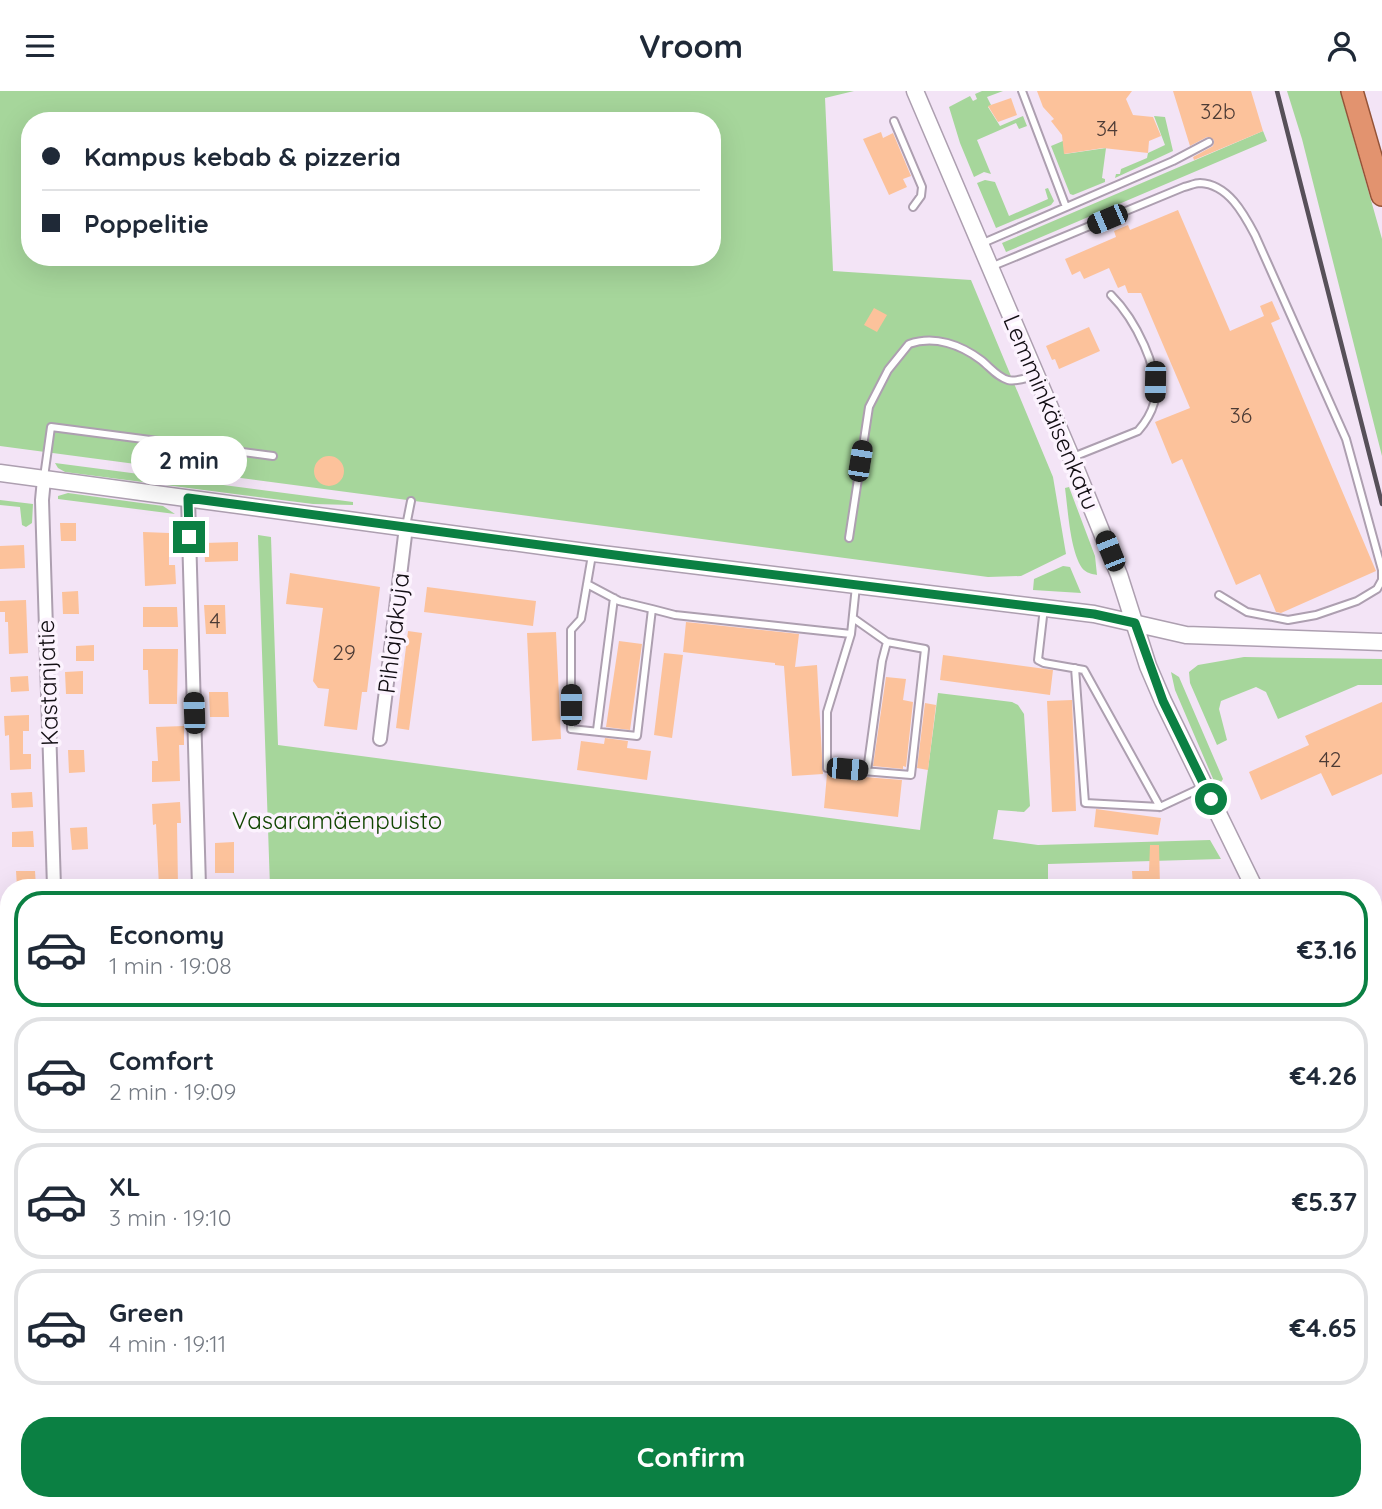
<!DOCTYPE html>
<html lang="en">
<head>
<meta charset="utf-8">
<style>
  :root { --surface:#fff; --page:#f6f6f7; --text:#1f2937; --muted:#747a83; --line:#e0e1e3; --accent:#0b8043 }
  body { margin:0; font-family:Quicksand,sans-serif; background:var(--page); color:var(--text); height:100vh; display:flex; flex-direction:column; font-size:26px; white-space:nowrap }
  * { box-sizing:border-box; margin:0 }
  p { font-size:23px; color:var(--muted) }
  .icon { flex:none; width:38px; height:38px; fill:none; stroke:currentColor; stroke-width:2; stroke-linecap:round; stroke-linejoin:round }
  .map { position:relative; flex:1; overflow:hidden }
  .side { position:absolute; left:0px; top:788px; width:1382px; height:632px; display:flex; flex-direction:column; background:var(--surface); border-radius:28px 28px 0 0; box-shadow:0 7px 28px #0002 }
  .side>* { flex:none }
  .banner { position:absolute; left:21px; top:21px; width:700px; height:154px; border-radius:28px; box-shadow:0 7px 28px #0002; display:grid; align-content:center; height:154px; padding:0 21px; background:var(--surface) }
  .end { position:absolute; width:32px; height:32px; margin:-16px; border:9px solid #0b8043; background:#fff; box-shadow:0 0 0 4px #fff }
  .from { border-radius:50% }
  .bubble { position:absolute; height:49px; border-radius:24px; background:var(--surface); box-shadow:0 7px 28px #0002; font-size:23px; font-weight:700; line-height:49px; text-align:center }
  .car { position:absolute; width:21px; height:42px; margin:-21px -10px; border-radius:9px; box-shadow:0 0 5px 2px #0007; background:linear-gradient(#222 24%,#8ab4d8 0 40%,#222 0 76%,#8ab4d8 0 86%,#222 0) }
  .banner b { display:flex; align-items:center; gap:24px; height:66px; font-size:26px }
  .banner b+b { border-top:2px solid var(--line) }
  .banner i { width:18px; height:18px; background:var(--text) }
  ul { padding:12px 0 0; list-style:none }
  li { display:flex; align-items:center; gap:21px; height:116px; margin:0 14px 10px; padding:0 7px; border:4px solid var(--line); border-radius:28px }
  li div { flex:1 }
  li b { display:block; font-size:26px }
  li em { font-style:normal; font-weight:700 }
  li.active { border-color:var(--accent) }
  li>.icon { width:63px; height:63px; stroke-width:1.5 }
  .action { display:flex; gap:14px; margin-top:auto; padding:14px 21px }
  .action a { flex:1; height:80px; border-radius:28px; background:var(--accent); color:#fff; font-size:28px; font-weight:700; line-height:80px; text-align:center }
  header { display:flex; justify-content:space-between; align-items:center; height:91px; padding:0 21px; background:var(--surface); font-size:32px; font-weight:700 }
  .map>svg:first-child { display:block }
  .green { fill:#a6d69b; fill-rule:evenodd }
  .building { fill:#fcc29b }
  .lines { fill:none; stroke-linecap:round; stroke-linejoin:round }
  .service-casing { stroke:#ad9fb0; stroke-width:10 }
  .minor-casing { stroke:#ad9fb0; stroke-width:16 }
  .tertiary-casing { stroke:#ad9fb0; stroke-width:19 }
  .trunk-casing { stroke:#945337; stroke-width:24 }
  .service { stroke:#fff; stroke-width:6 }
  .minor { stroke:#fff; stroke-width:12 }
  .tertiary { stroke:#fff; stroke-width:16 }
  .trunk { stroke:#e2936f; stroke-width:21 }
  .rail { stroke:#575059; stroke-width:4.5 }
  .route { stroke:#0b8043; stroke-width:9 }
  .labels { text-anchor:middle; dominant-baseline:central; stroke-width:7; stroke-linejoin:round; paint-order:stroke }
  .number-label { font-size:21px; fill:#4c3b35 }
  .street-label { font-size:24px; fill:#120e13; stroke:#fcf3fe }
  .park-label { font-size:24px; fill:#114501; stroke:#fcf3fe }
</style>
</head>
<body>
<header><svg class="icon" aria-label="menu" viewBox="0 0 24 24"><path d="M4 6h16M4 12h16M4 18h16"/></svg>Vroom<svg class="icon" aria-label="person" viewBox="0 0 24 24"><circle cx="12" cy="8" r="4"/><path d="M4 21q1-7 8-7t8 7"/></svg></header>
<div class="map">
<svg width="1382" height="1418" viewBox="0 0 1382 1418">
  <rect width="100%" height="100%" fill="#f3e4f6"/>
  <path class="green" d="M0,0H854L825,7L833,180L971,189L1053,386L1066,463L1021,485L988,486L0,355ZM30,30H712V166H30Z
    M982,0H1003L987,6L991,14L988,16L1000,35L1023,25L1027,35L1019,38L1016,32L977,49L991,83L984,81L974,86L960,52L949,16L970,5L973,10L977,8L975,3Z
    M1287,0H1340L1382,148V365L1302,48Z
    M1154,25L1165,26L1173,60L1115,87L1116,83H1120L1121,78L1147,67L1148,62L1165,54Z
    M1263,40L1267,50L1006,161L1002,152Z
    M1063,50L1065,63L1106,57L1102,87L1105,88V91L1073,104L1070,103L1051,55Z
    M985,89L995,91L1009,125L1048,108L1045,98L1048,97L1054,110L1051,114L996,137L977,92Z
    M55,372L353,411V414L313,413L65,381L58,377Z
    M1069,396L1095,465L1097,484C1092,483 1086,482 1082,477C1070,459 1068,419 1065,397Z
    M68,402L163,415L175,423L58,408V405Z
    M0,409L33,413L32,432L26,436L22,434L20,416L0,414Z
    M258,444L271,446L278,654L920,739L938,602L1012,611L1018,614L1024,623L1030,715L1024,721L998,719L993,748L1038,754L1210,749L1221,768L1048,773V796H270Z
    M1063,475L1070,476L1081,502L1033,499L1034,488Z
    M1244,566L1382,568V594H1358L1278,628L1266,601L1256,596L1221,610L1219,618L1227,649L1217,654L1190,592L1189,581L1198,574Z
    M1171,581L1179,586L1223,688L1217,697L1175,599Z
    M1374,1161L1379,1162L1382,1168V1338H1374Z
    M1164,1411V1410L1341,1411L1329,1418H1148Z"/>
  <path class="building" d="M1037,0H1132L1126,8L1133,24L1153,26L1161,45L1149,50L1148,62L1103,57L1064,63L1062,44L1051,30L1054,28L1043,16Z
    M1173,0H1251L1263,40L1194,69L1193,66L1213,55L1214,49L1207,46L1190,55Z
    M1011,7L1017,24L998,31L988,15Z
    M881,41L883,47L893,42L911,85L903,88L907,96L889,104L863,48Z
    M1178,119L1230,240L1264,225L1260,215L1272,210L1280,228L1271,232L1376,480L1281,522L1276,521L1260,483L1236,494L1182,368L1172,373L1155,331L1190,317L1141,202H1128L1125,194L1118,197L1109,177L1084,188L1080,180L1072,184L1065,168L1116,146L1114,140L1128,134L1130,139Z
    M874,217L887,224L877,241L864,234Z
    M1089,236L1100,260L1059,278L1055,268L1052,269L1046,255Z
    M314 380a15 15 0 1 1 30 0a15 15 0 1 1-30 0Z
    M60,432H76V450H61Z
    M143,441L169,442V474H175L176,493L145,495Z
    M238,451V470L205,471L204,452Z
    M24,454L25,477L0,478V455Z
    M290,482L380,496L367,601H362L357,639L324,635L329,598L318,597L313,590L323,517L286,513Z
    M427,496L536,510L533,535L424,521Z
    M78,500L79,523H63L62,501Z
    M26,509L28,562L9,563L8,531H5V521H0V510Z
    M204,514H225L226,543H206Z
    M143,516H177L178,536H143Z
    M686,531L799,543L795,576L817,574L823,683L792,685L784,575L775,574V572L683,561Z
    M408,540L422,542L409,639L396,637Z
    M556,541L561,648L532,650L527,542Z
    M619,550L642,553L630,639L606,636Z
    M94,554V570H76V555Z
    M143,558H178L177,613H149L148,579H143Z
    M664,562L683,564L672,647L654,644Z
    M943,564L1053,579L1050,604L940,589Z
    M83,580V603H66L65,581Z
    M28,585L29,600L11,601L10,586Z
    M886,586L906,588L903,609L913,611L906,676L903,675V678L873,675Z
    M209,601H228L229,626H210Z
    M1072,609L1076,720L1052,721L1047,610Z
    M1382,611V683L1332,705L1321,682L1261,709L1249,681L1309,654L1305,645Z
    M925,612L936,614L928,679L917,677Z
    M29,624V640H23V663H31V678L10,679L9,644L5,645L4,625Z
    M184,635V654H179L180,690L152,691V670H158L156,636Z
    M605,647L628,650L627,657L651,660L647,689L577,679L581,650L604,653Z
    M68,659H84L85,681L69,682Z
    M827,683L902,689L898,726L824,717Z
    M32,701L33,716L12,717L11,702Z
    M180,711L181,732H177L178,796H159L156,733L153,734L152,713Z
    M1096,718L1161,727L1158,744L1094,736Z
    M87,736L88,758L72,759L70,737Z
    M33,740L34,756H12V741Z
    M234,751V782H215V752Z
    M1150,754H1159L1160,796H1133L1132,780H1149Z
    M16,780H35L36,796H17Z"/>
  <g class="lines">
    <defs>
      <path id="service" d="M1022,0L1066,116
        M894,30L922,96L921,105L913,116
        M983,152L1173,70L1209,51
        M993,175L1184,96C1189,95 1195,92 1200,92C1228,93 1244,123 1255,144L1346,348L1382,479V489L1377,498L1357,510L1316,524L1288,529L1247,521L1219,504
        M1073,366L1138,340C1145,332 1151,323 1154,312C1162,279 1134,227 1111,204
        M44,386L51,336L273,365
        M406,435L411,410
        M849,447L869,316L888,279L909,253C935,244 961,254 981,269C990,276 997,286 1008,289C1016,291 1026,287 1035,285
        M587,493L619,510L652,518L637,645L571,638V539L581,528L592,464
        M1044,517L1038,569L1044,572L1084,579L1160,716L1203,696
        M652,518L675,524L851,543
        M853,527L887,551L925,558L911,684L827,677V621L851,543L856,495
        M1075,577L1085,712L1160,716
        M597,639L614,507
        M867,680L882,570L887,551
        M1374,956L1382,952
        M554,1410L567,1418
        M584,1418L600,1410"/>
      <path id="minor" d="M44,388L42,409L54,796
        M188,407L199,796
        M380,648L406,436
        M1374,1146L1382,1140
        M0,1152L9,1153
        M654,1410V1418
        M800,1410V1418
        M915,1418L931,1410"/>
      <path id="tertiary" d="M915,0L1071,366L1119,484L1148,575L1163,610L1254,796
        M0,382L593,462L1094,523L1186,544L1382,551
        M1374,1076L1382,1096"/>
      <path id="trunk" d="M1352,0L1382,104"/>
    </defs>
    <use href="#service" class="service-casing"/>
    <use href="#minor" class="minor-casing"/>
    <use href="#tertiary" class="tertiary-casing"/>
    <use href="#trunk" class="trunk-casing"/>
    <use href="#service" class="service"/>
    <use href="#minor" class="minor"/>
    <use href="#tertiary" class="tertiary"/>
    <use href="#trunk" class="trunk"/>
    <path class="rail" d="M1277,0L1382,413"/>
  </g>
  <g class="lines">
    <path class="route" d="M189,446L188,407L645,468L1094,523L1135,532L1163,610L1211,708"/>
  </g>
  <g class="labels">
    <g class="number-label">
      <text x="1218" y="20">32b</text>
      <text x="1107" y="37">34</text>
      <text x="1241" y="324">36</text>
      <text x="215" y="529">4</text>
      <text x="344" y="561">29</text>
      <text x="1330" y="668">42</text>
    </g>
    <g class="street-label">
      <text transform="translate(1052 321) rotate(67)">Lemminkäisenkatu</text>
      <text transform="translate(393 542) rotate(-83)">Pihlajakuja</text>
      <text transform="translate(47 592) rotate(-92)">Kastanjatie</text>
    </g>
    <g class="park-label">
      <text x="337" y="729">Vasaramäenpuisto</text>
    </g>
  </g>
</svg>
<i class="end from" style="left:1211px;top:708px"></i>
<i class="end" style="left:189px;top:446px"></i>
<div class="bubble" style="left:131px;top:345px;width:116px">2 min</div>
<i class="car" style="left:1107px;top:128px;rotate:247deg"></i>
<i class="car" style="left:1155px;top:291px;rotate:181deg"></i>
<i class="car" style="left:860px;top:370px;rotate:9deg"></i>
<i class="car" style="left:1110px;top:460px;rotate:338deg"></i>
<i class="car" style="left:571px;top:614px;rotate:0deg"></i>
<i class="car" style="left:194px;top:622px;rotate:358deg"></i>
<i class="car" style="left:847px;top:678px;rotate:95deg"></i>
<div class="banner">
<b><i class="from"></i>Kampus kebab &amp; pizzeria</b>
<b><i></i>Poppelitie</b>
</div>
<section class="side">
<ul>
<li class="active"><svg class="icon" aria-label="car" viewBox="0 0 24 24"><path d="M5 17H2v-5l4-1 3-4h7l3 4 3 1v5h-3M9 17h6M6 11h13"/><circle cx="7" cy="17" r="2"/><circle cx="17" cy="17" r="2"/></svg><div><b>Economy</b><p>1 min · 19:08</p></div><em>€3.16</em></li>
<li><svg class="icon" aria-label="car" viewBox="0 0 24 24"><path d="M5 17H2v-5l4-1 3-4h7l3 4 3 1v5h-3M9 17h6M6 11h13"/><circle cx="7" cy="17" r="2"/><circle cx="17" cy="17" r="2"/></svg><div><b>Comfort</b><p>2 min · 19:09</p></div><em>€4.26</em></li>
<li><svg class="icon" aria-label="car" viewBox="0 0 24 24"><path d="M5 17H2v-5l4-1 3-4h7l3 4 3 1v5h-3M9 17h6M6 11h13"/><circle cx="7" cy="17" r="2"/><circle cx="17" cy="17" r="2"/></svg><div><b>XL</b><p>3 min · 19:10</p></div><em>€5.37</em></li>
<li><svg class="icon" aria-label="car" viewBox="0 0 24 24"><path d="M5 17H2v-5l4-1 3-4h7l3 4 3 1v5h-3M9 17h6M6 11h13"/><circle cx="7" cy="17" r="2"/><circle cx="17" cy="17" r="2"/></svg><div><b>Green</b><p>4 min · 19:11</p></div><em>€4.65</em></li>
</ul>
<div class="action"><a>Confirm</a></div>
</section>
</div>
</body>
</html>
